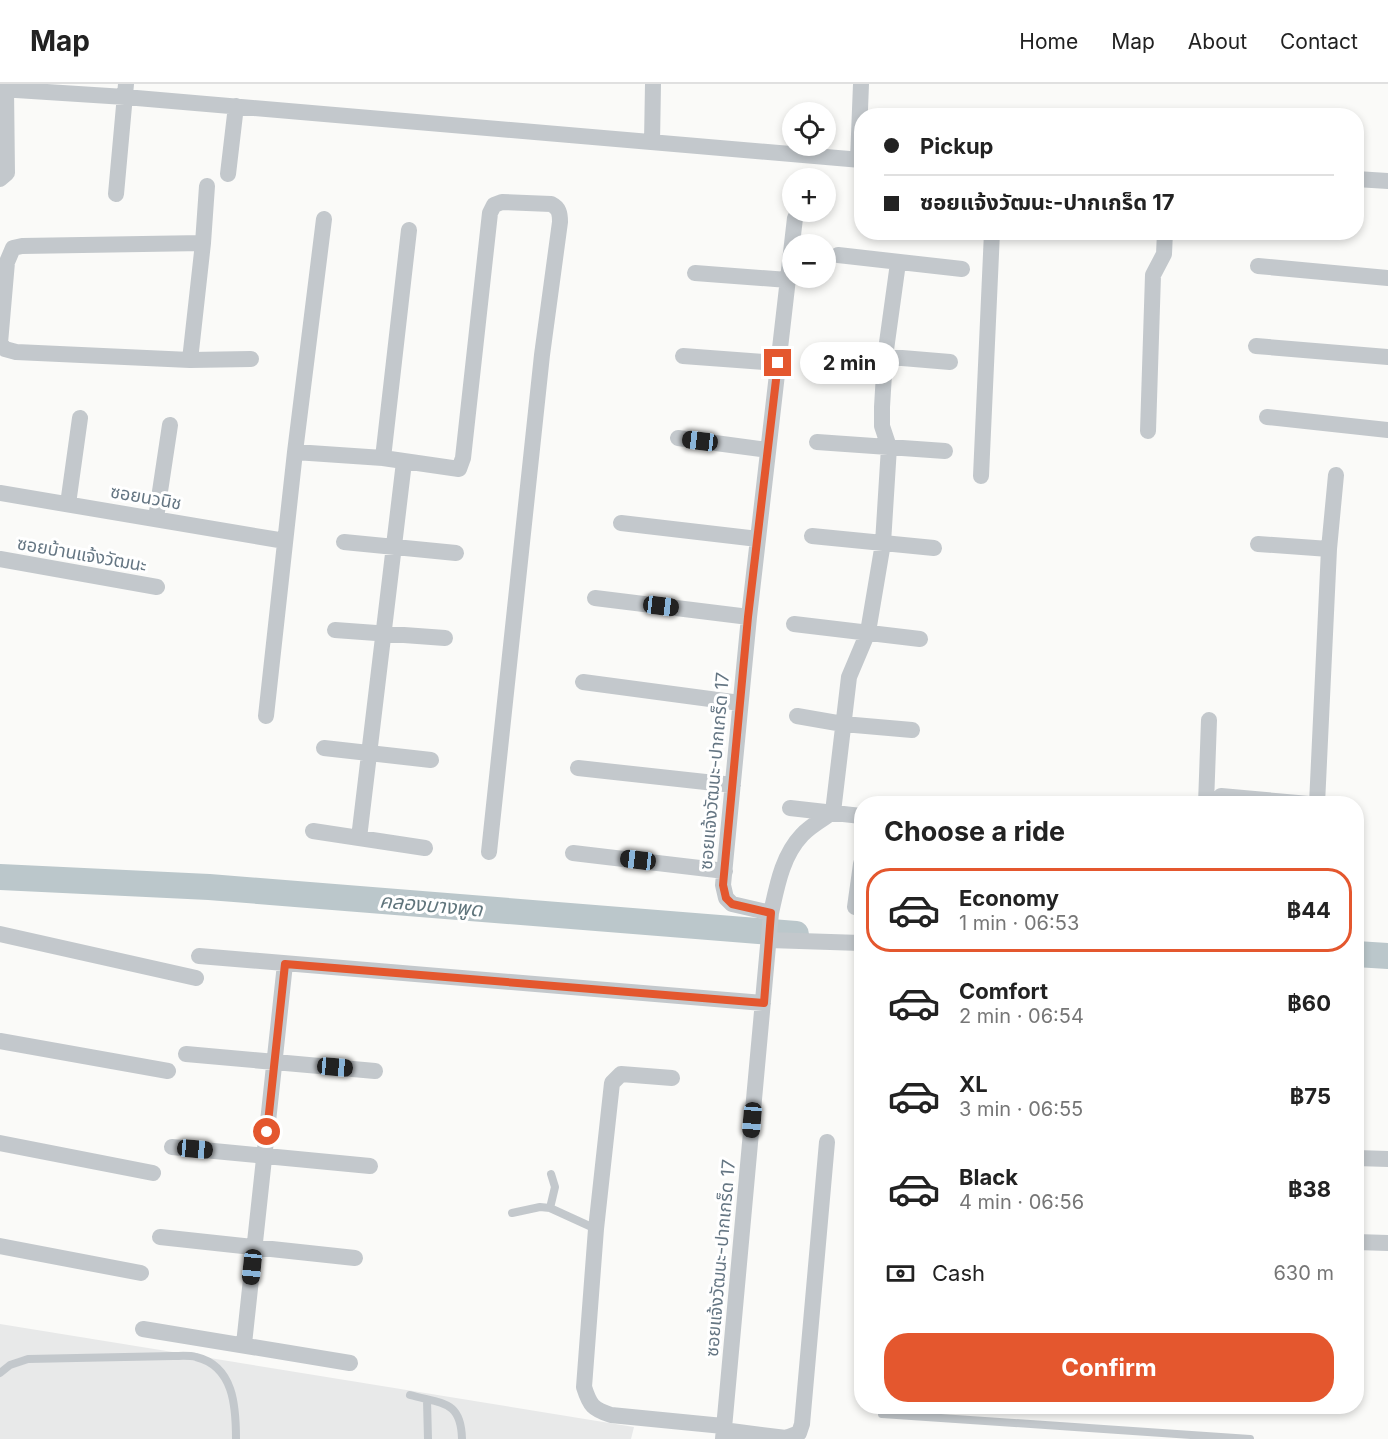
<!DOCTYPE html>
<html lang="en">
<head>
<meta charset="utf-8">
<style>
  :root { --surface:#fff; --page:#f2f2f2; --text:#222; --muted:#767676; --line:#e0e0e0; --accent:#e4572e }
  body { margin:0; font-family:Inter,"Noto Sans Thai",sans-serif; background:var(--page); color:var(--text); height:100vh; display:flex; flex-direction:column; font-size:22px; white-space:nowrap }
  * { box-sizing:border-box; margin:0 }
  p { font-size:20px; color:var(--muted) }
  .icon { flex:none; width:33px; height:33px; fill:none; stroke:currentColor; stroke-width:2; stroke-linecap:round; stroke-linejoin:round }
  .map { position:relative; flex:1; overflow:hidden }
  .sheet { position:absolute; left:854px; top:712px; width:510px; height:618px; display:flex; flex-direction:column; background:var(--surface); border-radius:24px; box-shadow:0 3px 9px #0003 }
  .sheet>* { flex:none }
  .top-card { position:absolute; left:854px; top:24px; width:510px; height:132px; border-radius:24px; box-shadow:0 3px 9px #0003; display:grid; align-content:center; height:132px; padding:0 30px; background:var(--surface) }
  .buttons { position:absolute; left:782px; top:18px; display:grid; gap:12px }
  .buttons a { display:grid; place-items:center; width:54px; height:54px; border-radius:50%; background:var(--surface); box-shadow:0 3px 9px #0003; font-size:30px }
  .end { position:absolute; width:27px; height:27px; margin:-14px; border:8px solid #e4572e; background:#fff; box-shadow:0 0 0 3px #fff }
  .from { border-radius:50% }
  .bubble { position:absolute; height:42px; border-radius:21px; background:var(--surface); box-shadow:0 3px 9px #0003; font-size:20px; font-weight:700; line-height:42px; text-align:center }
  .car { position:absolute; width:18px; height:36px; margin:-18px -9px; border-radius:8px; box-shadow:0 0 4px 2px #0007; background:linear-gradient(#222 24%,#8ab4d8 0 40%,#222 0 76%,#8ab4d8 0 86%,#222 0) }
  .top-card b { display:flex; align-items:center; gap:21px; height:57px; font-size:22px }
  .top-card b+b { border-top:2px solid var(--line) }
  .top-card i { width:15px; height:15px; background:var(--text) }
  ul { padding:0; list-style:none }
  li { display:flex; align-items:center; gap:18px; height:84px; margin:0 12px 9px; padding:0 18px; border:3px solid transparent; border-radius:24px }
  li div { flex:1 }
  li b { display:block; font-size:22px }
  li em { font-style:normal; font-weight:700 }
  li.active { border-color:var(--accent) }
  li>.icon { width:54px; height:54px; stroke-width:1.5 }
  h2 { padding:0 30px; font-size:27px; line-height:72px }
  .pay { display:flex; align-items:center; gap:15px; height:66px; padding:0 30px; font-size:22px }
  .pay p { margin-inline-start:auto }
  .button { display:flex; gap:12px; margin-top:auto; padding:12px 30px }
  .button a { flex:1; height:69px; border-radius:24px; background:var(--accent); color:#fff; font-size:24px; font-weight:700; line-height:69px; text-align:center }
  header { display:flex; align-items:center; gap:36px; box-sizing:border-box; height:84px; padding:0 30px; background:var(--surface); border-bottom:2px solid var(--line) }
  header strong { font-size:28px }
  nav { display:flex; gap:33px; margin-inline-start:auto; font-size:21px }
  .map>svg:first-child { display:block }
  .built { fill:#e8e9e9 }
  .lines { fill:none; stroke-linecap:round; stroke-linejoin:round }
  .river { stroke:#bbc7cb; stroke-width:26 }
  .lane { stroke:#c3c8cc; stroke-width:8 }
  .street { stroke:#c3c8cc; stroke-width:16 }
  .route { stroke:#e4572e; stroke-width:8 }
  .labels { text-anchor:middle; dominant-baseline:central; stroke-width:6; stroke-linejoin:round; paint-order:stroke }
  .street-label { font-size:18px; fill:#657683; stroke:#fff }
  .water-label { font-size:20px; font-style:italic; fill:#60757c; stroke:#fff }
</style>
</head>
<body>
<header>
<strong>Map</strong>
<nav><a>Home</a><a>Map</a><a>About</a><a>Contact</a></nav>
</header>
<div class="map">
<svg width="1388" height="1355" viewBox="0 0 1388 1355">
  <rect width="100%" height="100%" fill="#fafaf8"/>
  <path class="built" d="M0,1240L634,1343L631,1355H0Z"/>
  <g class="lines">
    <path class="river" d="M0,793L209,803L796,850
      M1356,870L1388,872"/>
    <path class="lane" d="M550,1124L555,1103L551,1090
      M512,1129L540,1123L550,1124L596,1145
      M0,1289L10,1281L28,1275L173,1272C180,1272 189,1271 196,1273C234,1282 236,1323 236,1355
      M410,1311C442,1320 461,1316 462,1355
      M427,1316L428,1355
      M882,1330L1250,1355"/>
    <path class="street" d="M0,5L125,13L861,76
      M652,58L653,0
      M858,76L861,0
      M228,90L236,22
      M0,95L7,89L6,5
      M1356,95L1388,97
      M116,110L126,0
      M203,159L22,162L13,164L7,178L0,259L5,265L16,268L190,276L251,275
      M838,171L962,185
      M1258,182L1388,194
      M695,189L788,196
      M1256,262L1388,273
      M830,268L950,278
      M683,272L778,279
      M190,276L203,159L207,102
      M1267,333L1388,346
      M1148,347L1153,191L1164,170L1165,148
      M678,354L768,366
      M817,358L945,367
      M295,368L383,374L459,385L463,374L490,129L494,121L502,118L551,120C559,124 560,129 560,138L542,271L489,768
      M383,374L409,146
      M981,392L992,148
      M0,409L285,457
      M68,420L80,334
      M156,434L170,341
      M621,439L758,455
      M812,452L934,464
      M344,458L456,469
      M1258,460L1329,465
      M0,475L157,503
      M595,514L749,533
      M794,540L920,555
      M335,546L445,554
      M583,598L740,619
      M266,632L295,368L324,135
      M797,632L843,640L912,646
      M324,664L431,676
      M578,684L733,701
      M1221,712L1309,720
      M1206,720L1209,636
      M1317,720L1329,465L1336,391
      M790,724L861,732
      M313,747L425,764
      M359,754L404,378
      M573,769L725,787
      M855,823L861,780
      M771,829C777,802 782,772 802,751C810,742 823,735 833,728L849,593L868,548L883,459L889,363L882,342V323L885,273L898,179
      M0,850L196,894
      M769,856L861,859
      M199,872L763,919
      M0,957L168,987
      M186,970L375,987
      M672,994L621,990L612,999L596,1145L584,1303C590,1322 593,1325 611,1331L723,1342
      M0,1059L153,1089
      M172,1063L370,1082
      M1356,1074L1388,1075
      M160,1153L355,1174
      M1356,1158L1388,1159
      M0,1162L141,1189
      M143,1245L350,1279
      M244,1260L285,880
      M723,1346L786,1354L799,1349L802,1340L827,1058
      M723,1355L771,829L732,820L726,814L723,801L749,533L795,134"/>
  </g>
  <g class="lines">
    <path class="route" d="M267,1048L285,880L764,919L771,829L732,820L726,814L723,801L748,533L778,279"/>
  </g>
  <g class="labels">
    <g class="street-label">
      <text transform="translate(146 413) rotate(10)">ซอยนวนิช</text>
      <text transform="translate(82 470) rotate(10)">ซอยบ้านแจ้งวัฒนะ</text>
      <text transform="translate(714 687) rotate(-85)">ซอยแจ้งวัฒนะ-ปากเกร็ด 17</text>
      <text transform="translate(720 1174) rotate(-85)">ซอยแจ้งวัฒนะ-ปากเกร็ด 17</text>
    </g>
    <g class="water-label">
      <text transform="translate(431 821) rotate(5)">คลองบางพูด</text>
    </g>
  </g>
</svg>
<div class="buttons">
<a><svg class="icon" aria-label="locate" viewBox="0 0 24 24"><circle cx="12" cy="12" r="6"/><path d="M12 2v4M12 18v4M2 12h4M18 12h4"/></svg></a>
<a>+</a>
<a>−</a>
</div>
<i class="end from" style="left:267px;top:1048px"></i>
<i class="end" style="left:778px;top:279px"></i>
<div class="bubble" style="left:800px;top:258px;width:99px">2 min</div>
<i class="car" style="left:700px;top:357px;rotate:277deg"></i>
<i class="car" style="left:661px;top:522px;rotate:97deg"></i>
<i class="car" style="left:638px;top:776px;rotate:277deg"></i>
<i class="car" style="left:335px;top:983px;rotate:95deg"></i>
<i class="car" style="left:752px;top:1036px;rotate:185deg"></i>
<i class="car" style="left:195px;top:1065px;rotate:95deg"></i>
<i class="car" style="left:252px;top:1183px;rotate:186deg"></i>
<div class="top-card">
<b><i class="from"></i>Pickup</b>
<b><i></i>ซอยแจ้งวัฒนะ-ปากเกร็ด 17</b>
</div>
<section class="sheet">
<h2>Choose a ride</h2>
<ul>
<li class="active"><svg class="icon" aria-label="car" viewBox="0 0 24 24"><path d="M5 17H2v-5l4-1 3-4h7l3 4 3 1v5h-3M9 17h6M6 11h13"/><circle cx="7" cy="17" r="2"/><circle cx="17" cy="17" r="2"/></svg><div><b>Economy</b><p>1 min · 06:53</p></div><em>฿44</em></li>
<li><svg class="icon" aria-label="car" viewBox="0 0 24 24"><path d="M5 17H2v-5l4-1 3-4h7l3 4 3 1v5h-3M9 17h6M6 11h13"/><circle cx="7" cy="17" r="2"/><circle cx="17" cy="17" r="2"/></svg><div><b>Comfort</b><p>2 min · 06:54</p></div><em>฿60</em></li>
<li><svg class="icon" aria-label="car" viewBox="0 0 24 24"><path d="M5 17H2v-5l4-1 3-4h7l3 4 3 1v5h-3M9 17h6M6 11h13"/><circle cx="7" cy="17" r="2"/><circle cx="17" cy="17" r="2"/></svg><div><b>XL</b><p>3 min · 06:55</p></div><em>฿75</em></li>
<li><svg class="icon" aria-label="car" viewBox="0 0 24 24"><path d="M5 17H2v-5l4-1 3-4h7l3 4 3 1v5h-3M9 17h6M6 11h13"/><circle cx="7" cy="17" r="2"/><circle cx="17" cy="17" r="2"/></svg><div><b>Black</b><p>4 min · 06:56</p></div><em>฿38</em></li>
</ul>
<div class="pay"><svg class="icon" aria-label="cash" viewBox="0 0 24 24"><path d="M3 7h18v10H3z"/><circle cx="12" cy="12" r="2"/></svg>Cash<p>630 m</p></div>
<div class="button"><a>Confirm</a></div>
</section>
</div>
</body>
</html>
